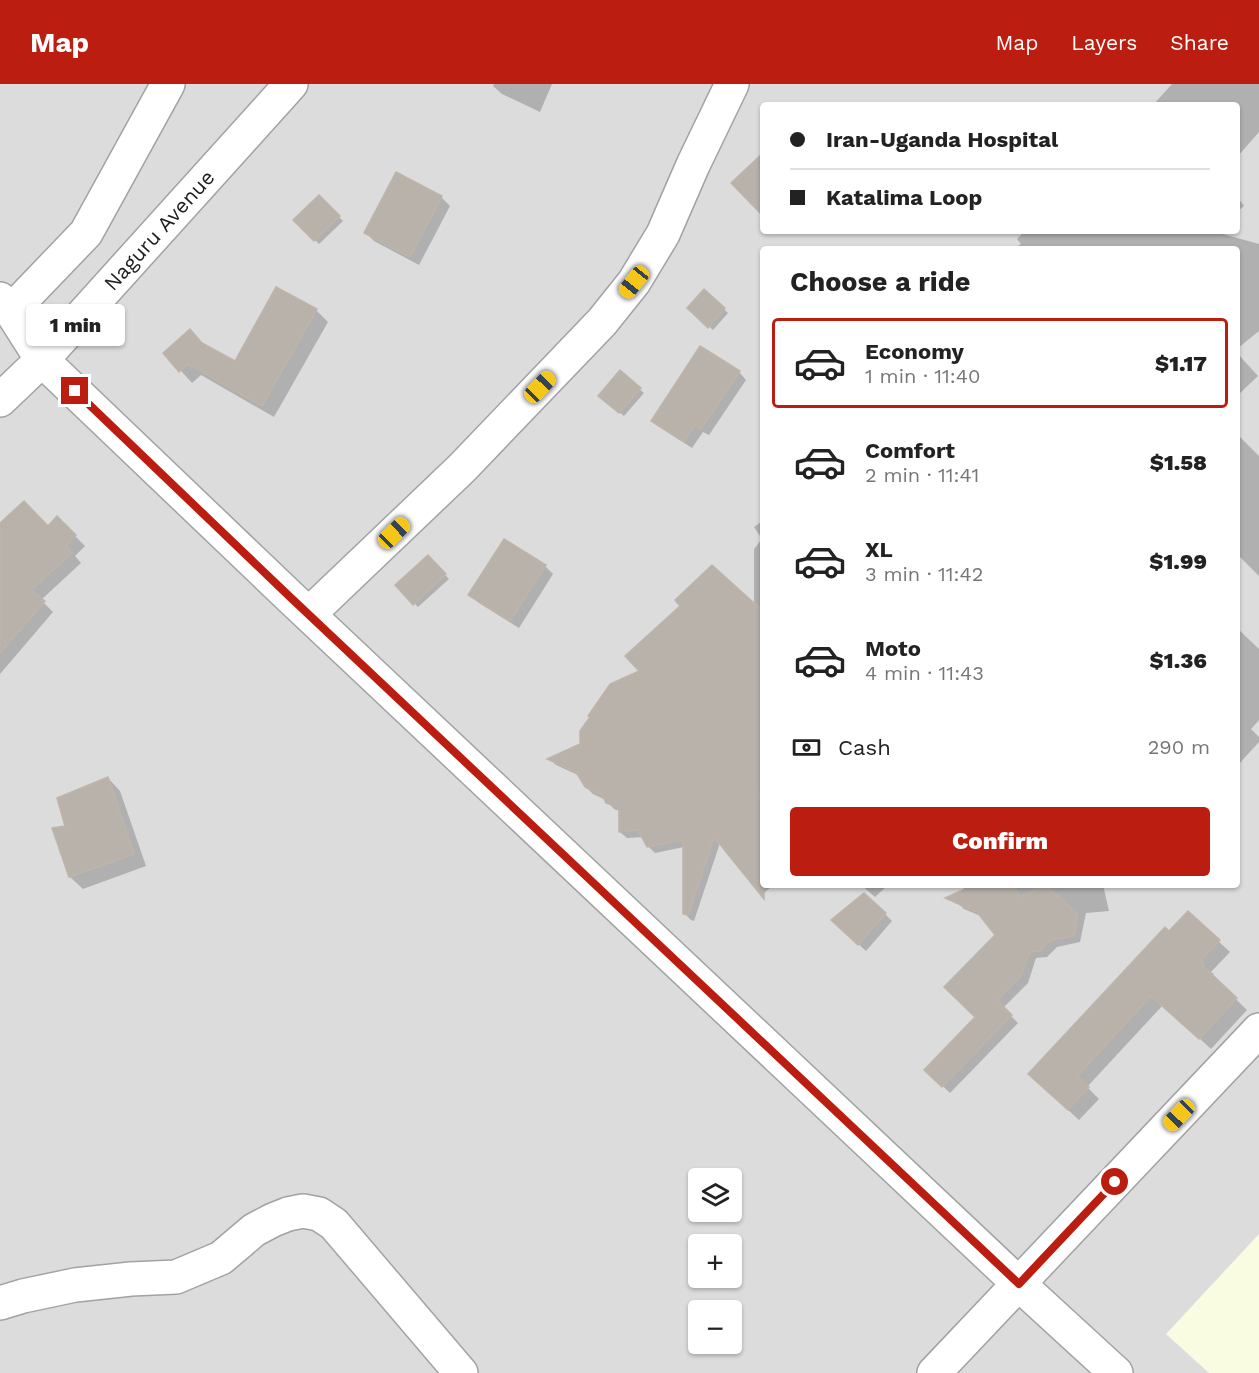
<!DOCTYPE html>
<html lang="en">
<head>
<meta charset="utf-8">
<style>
  :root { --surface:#fff; --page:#f6f6f6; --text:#222; --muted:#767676; --line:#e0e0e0; --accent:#bc1d11 }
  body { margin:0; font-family:"Work Sans",sans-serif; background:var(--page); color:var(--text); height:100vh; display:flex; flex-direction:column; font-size:22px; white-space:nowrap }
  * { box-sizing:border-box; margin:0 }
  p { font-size:20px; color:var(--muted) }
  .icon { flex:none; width:33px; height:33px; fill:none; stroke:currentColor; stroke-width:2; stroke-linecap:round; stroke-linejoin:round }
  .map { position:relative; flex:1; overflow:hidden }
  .side { position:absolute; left:760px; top:162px; width:480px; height:642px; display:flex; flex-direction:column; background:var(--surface); border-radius:6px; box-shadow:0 2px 4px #0004 }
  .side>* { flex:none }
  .hud { position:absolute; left:760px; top:18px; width:480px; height:132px; border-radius:6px; box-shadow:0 2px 4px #0004; display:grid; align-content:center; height:132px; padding:0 30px; background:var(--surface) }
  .controls { position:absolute; left:688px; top:1084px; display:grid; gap:12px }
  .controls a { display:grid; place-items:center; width:54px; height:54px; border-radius:6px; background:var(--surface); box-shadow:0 2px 4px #0004; font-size:30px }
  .end { position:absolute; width:27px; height:27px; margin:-14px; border:8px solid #bc1d11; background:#fff; box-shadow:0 0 0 3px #fff }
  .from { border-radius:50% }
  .bubble { position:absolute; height:42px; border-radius:6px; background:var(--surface); box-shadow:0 2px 4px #0004; font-size:20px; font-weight:800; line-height:42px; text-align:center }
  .car { position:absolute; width:18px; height:36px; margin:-18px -9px; border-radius:8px; box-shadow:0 0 4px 2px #0007; background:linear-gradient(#f5c518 24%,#345 0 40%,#f5c518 0 76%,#345 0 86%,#f5c518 0) }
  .hud b { display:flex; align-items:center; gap:21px; height:57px; font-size:22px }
  .hud b+b { border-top:2px solid var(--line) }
  .hud i { width:15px; height:15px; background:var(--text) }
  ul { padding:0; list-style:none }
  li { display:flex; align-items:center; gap:18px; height:90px; margin:0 12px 9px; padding:0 18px; border:3px solid transparent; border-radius:6px }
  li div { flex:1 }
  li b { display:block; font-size:22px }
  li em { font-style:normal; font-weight:800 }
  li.current { border-color:var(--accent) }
  li>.icon { width:54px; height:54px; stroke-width:1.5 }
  h2 { padding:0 30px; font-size:27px; line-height:72px }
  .pay { display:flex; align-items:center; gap:15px; height:66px; padding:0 30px; font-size:22px }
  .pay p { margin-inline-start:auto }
  .button { display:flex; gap:12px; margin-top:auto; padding:12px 30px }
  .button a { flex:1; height:69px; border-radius:6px; background:var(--accent); color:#fff; font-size:24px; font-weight:800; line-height:69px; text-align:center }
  header { display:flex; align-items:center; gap:36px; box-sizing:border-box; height:84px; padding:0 30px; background:var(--accent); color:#fff }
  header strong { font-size:28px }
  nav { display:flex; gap:33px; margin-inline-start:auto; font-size:21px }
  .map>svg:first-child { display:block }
  .residential { fill:#dcdcdc; fill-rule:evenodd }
  .education { fill:#fafce1 }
  .shadow { fill:#0003 }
  .building { fill:#b8b2ab; stroke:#bfb4a9; stroke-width:1.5 }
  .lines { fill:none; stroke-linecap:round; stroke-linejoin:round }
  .minor-casing { stroke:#a2a2a2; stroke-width:36 }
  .minor { stroke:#fff; stroke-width:33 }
  .route { stroke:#bc1d11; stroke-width:8 }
  .labels { text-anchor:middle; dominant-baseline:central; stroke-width:5; stroke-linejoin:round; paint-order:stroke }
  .street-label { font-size:21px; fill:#1e1e1e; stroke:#fff }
</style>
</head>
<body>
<header>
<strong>Map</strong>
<nav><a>Map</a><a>Layers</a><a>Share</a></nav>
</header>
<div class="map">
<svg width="1259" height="1289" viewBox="0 0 1259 1289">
  <rect width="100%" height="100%" fill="#eeece5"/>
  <path class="residential" d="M0,0H1259V1289H0ZM764,21H1238V147H764ZM764,165H1238V801H764ZM699,1095H732V1128H699ZM699,1161H732V1194H699ZM699,1227H732V1260H699Z"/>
  <path class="education" d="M1259,1150V1289H1209L1166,1250Z"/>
  <path class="shadow" d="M494,0H552L540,28L502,10L493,2Z
    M1172,0H1259V48L1238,72V21H1153Z
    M319,113L343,137L319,160L295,136Z
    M441,113L450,122L419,181L374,157L366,149Z
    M1238,114L1244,122L1238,127Z
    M1025,147H1212L1259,160V247L1238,264V165H1014L1021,160L1017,155Z
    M704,207L728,229L713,246L689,224Z
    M316,226L328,238L274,333L201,291L192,299L165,269L204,262L235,279Z
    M1238,270L1258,292L1238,311Z
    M739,288L746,296L709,351L703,348L692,364L661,344L653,337Z
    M620,289L644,309L624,332L604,316Z
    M1238,351L1259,372V492L1238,471Z
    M57,434L85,462L75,472L81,479L41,516L53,528L0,590V447L48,443Z
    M764,436V801H773L763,810L720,759L694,837L691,836L684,829V763L655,769L648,762L643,753L627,754L620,748V727L614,725L606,716L593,710L586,703L580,692L556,681L550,675L581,661L641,587L754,521V465L762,455L754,443Z
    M428,473L449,495L418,523L397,501Z
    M545,482L553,490L519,544L479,519L470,511Z
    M1238,545L1259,565V636L1251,645L1259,653V658L1238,681Z
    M108,694L120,707L146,782L83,805L70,793L54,745L67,744Z
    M861,801H888L875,813Z
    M966,801H1103L1109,827L1086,829L1080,858L1057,863L1047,873L1036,874L1028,899L1003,924L1018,939L950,1009L926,986L977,933L997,851L983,833L964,825L957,818Z
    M1188,829L1230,868L1211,888L1214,890L1212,892L1247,926L1211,965L1163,921L1087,1003L1099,1015L1079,1036L1041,1001L1169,849Z
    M885,830L892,837L866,867L840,843Z"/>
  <path class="building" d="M764,68V133L731,99Z
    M396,88L442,112L410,173L364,149Z
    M319,111L340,132L314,157L293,136Z
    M276,203L317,225L262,322L188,280L179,288L163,269L190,245L202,259L235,277Z
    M704,205L725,224L708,244L687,224Z
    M700,262L740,287L701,345L695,341L684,358L651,337Z
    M620,286L641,304L619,329L598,312Z
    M24,417L48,442L57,432L76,451L66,462L72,469L31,506L45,517L0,569V439Z
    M504,455L546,481L510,537L468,511Z
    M428,471L446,490L413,521L395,501Z
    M712,481L764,528V714L758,709L764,726V815L714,753L688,831L683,830V756L647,763L638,746L619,748V724L606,719L602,711L585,703L576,688L547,675L580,660V647L590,633L588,632L610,600L639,587L625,572L680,522L675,516Z
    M108,693L134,770L69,793L52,744L65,742L57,714Z
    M974,801H1013L1020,813L1041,803L1049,804L1078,830L1074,852L1050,856L1040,867L1029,868L1021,892L997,916L1012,931L942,1003L924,986L975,933L944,903L995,851L977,828L945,814Z
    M864,809L886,829L858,861L831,836Z
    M1188,827L1220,856L1201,876L1204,879L1202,881L1237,914L1199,955L1151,912L1077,992L1089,1003L1068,1026L1028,990L1165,843L1169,847Z"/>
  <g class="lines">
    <defs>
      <path id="minor" d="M0,215L11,227L42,276L289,512L1019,1200L1116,1289
        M11,227L86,149L168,0
        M0,316L42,276L291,0
        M309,530L462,384L602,238L634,198L663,150L693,81L732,0
        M0,1219L23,1212L75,1201L131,1195L176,1193L221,1174L254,1146L273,1136L288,1130L303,1127L319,1130L334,1140L461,1289
        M934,1289L1259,946"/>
    </defs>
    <use href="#minor" class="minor-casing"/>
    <use href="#minor" class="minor"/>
  </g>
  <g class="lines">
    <path class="route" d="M75,307L289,512L1019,1200L1115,1098"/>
  </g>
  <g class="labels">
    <g class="street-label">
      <text transform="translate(159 146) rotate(-48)">Naguru Avenue</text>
    </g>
  </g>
</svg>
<div class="controls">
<a><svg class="icon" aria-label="layers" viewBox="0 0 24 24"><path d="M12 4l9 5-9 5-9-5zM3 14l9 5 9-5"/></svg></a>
<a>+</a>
<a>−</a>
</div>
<i class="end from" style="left:1115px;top:1098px"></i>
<i class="end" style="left:75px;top:307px"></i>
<div class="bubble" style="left:26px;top:220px;width:99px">1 min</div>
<i class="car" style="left:634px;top:198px;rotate:219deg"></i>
<i class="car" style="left:540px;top:303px;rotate:44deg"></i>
<i class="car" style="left:394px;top:449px;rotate:46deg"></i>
<i class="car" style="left:1179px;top:1031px;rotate:224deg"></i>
<div class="hud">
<b><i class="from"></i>Iran-Uganda Hospital</b>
<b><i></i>Katalima Loop</b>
</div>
<section class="side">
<h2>Choose a ride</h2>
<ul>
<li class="current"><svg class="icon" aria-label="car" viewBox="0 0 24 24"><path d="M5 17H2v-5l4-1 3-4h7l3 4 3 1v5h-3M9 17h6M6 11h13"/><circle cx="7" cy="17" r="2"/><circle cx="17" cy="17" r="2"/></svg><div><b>Economy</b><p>1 min · 11:40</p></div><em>$1.17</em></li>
<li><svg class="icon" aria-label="car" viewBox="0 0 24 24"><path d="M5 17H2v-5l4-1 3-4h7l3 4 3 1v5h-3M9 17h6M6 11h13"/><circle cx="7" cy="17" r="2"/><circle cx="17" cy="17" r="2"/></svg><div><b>Comfort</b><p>2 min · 11:41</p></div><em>$1.58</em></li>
<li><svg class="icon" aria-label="car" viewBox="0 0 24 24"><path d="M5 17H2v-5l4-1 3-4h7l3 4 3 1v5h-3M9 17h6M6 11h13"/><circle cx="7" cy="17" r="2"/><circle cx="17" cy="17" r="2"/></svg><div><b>XL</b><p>3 min · 11:42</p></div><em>$1.99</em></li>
<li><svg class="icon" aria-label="car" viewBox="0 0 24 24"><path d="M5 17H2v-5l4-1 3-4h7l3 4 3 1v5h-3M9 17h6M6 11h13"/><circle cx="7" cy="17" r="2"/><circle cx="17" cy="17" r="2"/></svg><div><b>Moto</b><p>4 min · 11:43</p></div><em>$1.36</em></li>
</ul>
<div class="pay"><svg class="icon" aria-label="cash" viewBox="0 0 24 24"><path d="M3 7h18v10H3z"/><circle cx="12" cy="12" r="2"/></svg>Cash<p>290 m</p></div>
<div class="button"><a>Confirm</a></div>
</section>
</div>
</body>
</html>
